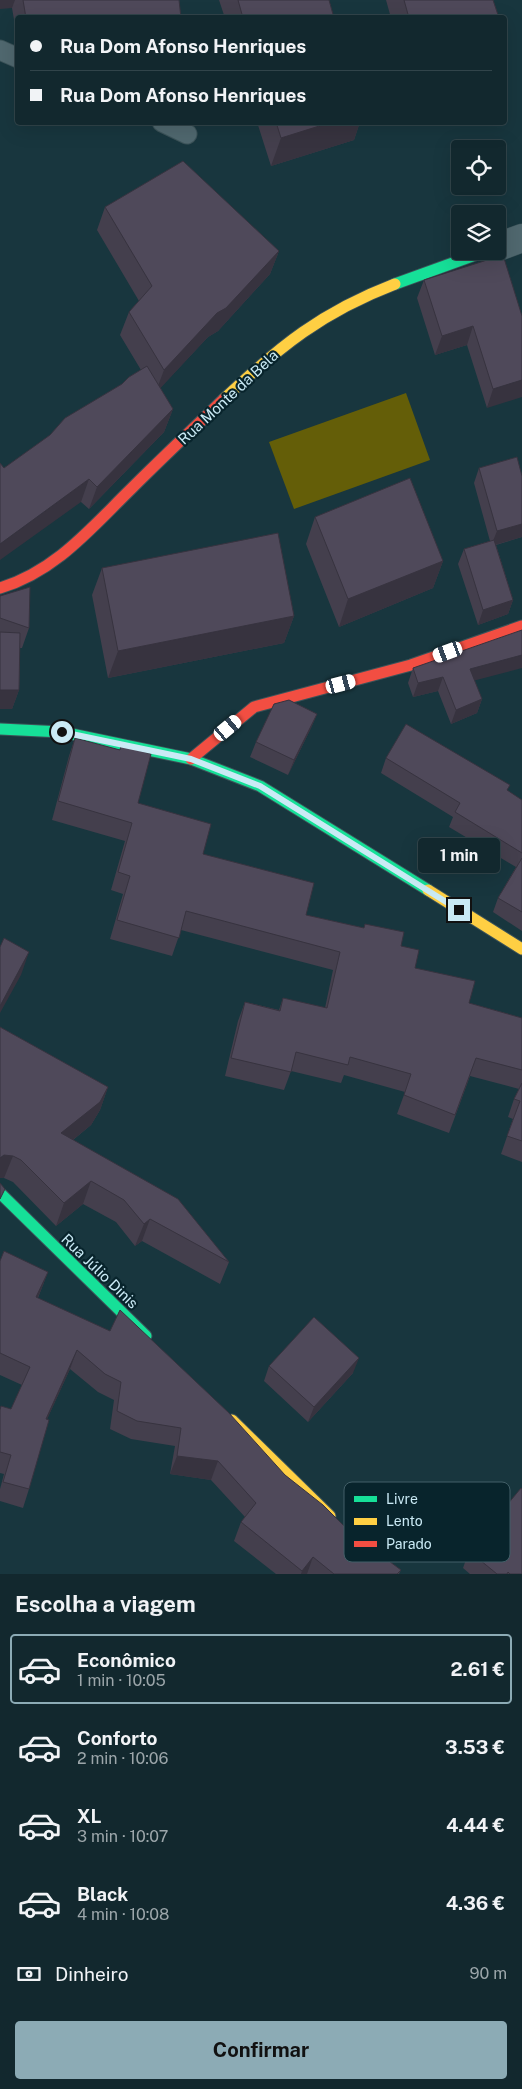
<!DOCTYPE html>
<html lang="pt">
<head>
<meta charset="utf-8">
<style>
  :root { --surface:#12282e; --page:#1f343a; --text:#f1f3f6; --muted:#9ca6aa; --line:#31444a; --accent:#8cabb5 }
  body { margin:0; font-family:"Public Sans",sans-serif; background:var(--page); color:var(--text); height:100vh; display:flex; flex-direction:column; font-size:19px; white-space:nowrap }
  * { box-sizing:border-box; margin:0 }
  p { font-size:16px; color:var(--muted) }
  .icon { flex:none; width:28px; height:28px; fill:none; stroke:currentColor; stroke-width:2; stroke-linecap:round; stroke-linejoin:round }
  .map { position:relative; height:1574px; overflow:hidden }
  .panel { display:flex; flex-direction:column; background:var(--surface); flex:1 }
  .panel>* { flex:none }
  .guide { position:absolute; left:15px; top:15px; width:492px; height:110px; border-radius:5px; box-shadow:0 5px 20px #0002,0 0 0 1px var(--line); display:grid; align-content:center; height:110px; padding:0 15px; background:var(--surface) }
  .buttons { position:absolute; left:451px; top:140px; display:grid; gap:10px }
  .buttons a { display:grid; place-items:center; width:55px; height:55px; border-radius:5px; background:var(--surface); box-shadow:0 5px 20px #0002,0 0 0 1px var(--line); font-size:25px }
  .end { position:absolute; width:22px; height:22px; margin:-11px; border:6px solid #caeaf5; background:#111; box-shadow:0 0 0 2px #111 }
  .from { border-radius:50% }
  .bubble { position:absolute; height:35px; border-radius:5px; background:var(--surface); box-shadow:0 5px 20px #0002,0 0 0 1px var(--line); font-size:16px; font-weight:700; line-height:35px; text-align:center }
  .car { position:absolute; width:15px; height:30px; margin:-15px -8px; border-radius:6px; box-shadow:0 0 4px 1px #0007; background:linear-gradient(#fff 24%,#345 0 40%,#fff 0 76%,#345 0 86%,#fff 0) }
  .guide b { display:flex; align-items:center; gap:18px; height:48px; font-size:19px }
  .guide b+b { border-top:1px solid var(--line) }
  .guide i { width:12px; height:12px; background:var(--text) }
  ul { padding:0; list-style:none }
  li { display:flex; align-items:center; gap:15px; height:70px; margin:0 10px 8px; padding:0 5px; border:2px solid transparent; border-radius:5px }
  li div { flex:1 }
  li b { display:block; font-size:19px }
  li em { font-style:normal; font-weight:700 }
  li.selected { border-color:var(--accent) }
  li>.icon { width:45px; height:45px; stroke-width:1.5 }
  h2 { padding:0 15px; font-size:22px; line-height:60px }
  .pay { display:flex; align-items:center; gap:12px; height:55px; padding:0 15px; font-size:19px }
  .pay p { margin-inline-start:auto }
  .cta { display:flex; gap:10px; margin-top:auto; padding:10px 15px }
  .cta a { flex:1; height:58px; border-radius:5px; background:var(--accent); color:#111; font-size:20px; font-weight:700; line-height:58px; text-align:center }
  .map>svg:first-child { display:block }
  .green { fill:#645e08 }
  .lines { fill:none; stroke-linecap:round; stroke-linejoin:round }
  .lane-casing { stroke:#3c5359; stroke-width:21 }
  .street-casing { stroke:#3c5359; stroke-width:29 }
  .fast-casing { stroke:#3c5359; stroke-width:13 }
  .slow-casing { stroke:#3c5359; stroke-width:13 }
  .jam-casing { stroke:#3c5359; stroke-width:13 }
  .lane { stroke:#50686f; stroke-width:19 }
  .street { stroke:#50686f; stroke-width:28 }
  .fast { stroke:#16e098; stroke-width:11 }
  .slow { stroke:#ffcf43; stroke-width:11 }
  .jam { stroke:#f24e42; stroke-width:11 }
  .wall { fill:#443f4d }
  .shaded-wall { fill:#37333f }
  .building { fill:#4f495a; stroke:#37333f }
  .route { stroke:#caeaf5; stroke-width:6 }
  .labels { text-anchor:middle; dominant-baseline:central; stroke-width:4.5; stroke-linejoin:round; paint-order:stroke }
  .street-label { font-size:15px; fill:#caeaf5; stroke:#08242c }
  .key { fill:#08242c; stroke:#425f68; stroke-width:1 }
  .key-label { font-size:14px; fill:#caeaf5 }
</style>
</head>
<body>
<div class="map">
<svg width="522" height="1574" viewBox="0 0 522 1574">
  <rect width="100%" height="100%" fill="#18363e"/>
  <path class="green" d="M406,393L430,460L294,509L269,442Z"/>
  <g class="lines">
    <defs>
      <path id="lane" d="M0,50L18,58
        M162,122L187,134"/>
      <path id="street" d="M498,247L522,238"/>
      <path id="fast" d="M395,284L486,251
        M0,729L62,732L191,759L260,786L428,890
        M0,1193L146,1336"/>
      <path id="slow" d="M224,399C280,346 322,312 395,284
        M428,890L522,949
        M232,1420L330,1516"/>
      <path id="jam" d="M0,588C56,571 91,528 131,489C162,458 193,429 224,399
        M191,759L254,707L411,665L522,626"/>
    </defs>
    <use href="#lane" class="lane-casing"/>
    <use href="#street" class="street-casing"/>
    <use href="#fast" class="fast-casing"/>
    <use href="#slow" class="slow-casing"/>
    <use href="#jam" class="jam-casing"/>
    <use href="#lane" class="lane"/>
    <use href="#street" class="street"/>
    <use href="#fast" class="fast"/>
    <use href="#slow" class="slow"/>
    <use href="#jam" class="jam"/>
  </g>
  <path class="wall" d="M0,0H179L181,18H18V42L12,8Z
    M219,0H329L334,18H225Z
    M386,0H493L499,18H391Z
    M257,122H360L354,140L271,166Z
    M105,207L279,251L270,274L218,331L208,337L160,388L173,409L164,432L89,509L81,502L4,468L122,384L141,370L120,335L129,312L139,301L97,230Z
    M424,280L522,316L487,408L467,345L435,355L417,298Z
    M479,468L522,476V537L496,545L513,600L508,614L478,625L458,564L464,549L490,541L474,483Z
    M315,517L443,561L433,588L339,627L306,544Z
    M102,568L294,616L284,643L108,678L92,595Z
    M0,596L29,628L22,648H20L19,690L12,709H0Z
    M413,668L474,681L482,699L477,713L451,724L438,691L413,697L408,683Z
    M317,714L311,728L288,775L250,757L256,742Z
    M75,738L138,803L203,854L306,915L364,928L365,924L401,946L415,968L469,1003L522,1018V1162L501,1154L513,1119L508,1117L514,1099L519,1089L470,1076L449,1133L397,1114L405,1092L344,1075L341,1083L291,1071L284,1090L225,1076L238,1021L245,1002L279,1010L283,998L325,1008L333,970L181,930L172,956L110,939L123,894L111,890L125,841L52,820L69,756Z
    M386,758L508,791L522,800V931L493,912L498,898L516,867L449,827L453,817L381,773Z
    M0,1027L108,1087L100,1110L91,1125L73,1140L229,1262L220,1284L142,1241L135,1246L116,1222L83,1204L56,1226L13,1182L4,1178Z
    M0,1261L48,1272L38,1298L285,1475L351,1533L401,1570L399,1574H276L234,1541L241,1522L245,1517L211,1480L170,1474L175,1446L131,1439L110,1429L114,1400L98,1392L70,1369L47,1419L29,1489L23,1508L0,1501V1489L4,1474L0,1473V1409H11L22,1385L0,1375Z
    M269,1366L353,1373L308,1422L264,1381Z
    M469,1551L522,1574H470L463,1568Z"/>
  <path class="shaded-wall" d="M0,0H15L12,8L0,9Z
    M332,122H360L354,140L271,166L281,138Z
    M279,251L270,274L218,331L208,337L155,394L164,370L217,313Z
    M473,326L467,345L435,355L442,336Z
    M522,380V397L487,408L493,389Z
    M173,409L164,432L89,509L97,487Z
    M89,479L81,502L0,560V544Z
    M522,524V537L491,546L497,531Z
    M443,561L433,588L339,627L348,599Z
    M513,600L508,614L478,625L483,610Z
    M294,616L284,643L108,678L118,651Z
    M522,655V668L465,683L470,669Z
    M443,677L438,691L413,697L418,683Z
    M0,690H19L12,709H0Z
    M482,699L477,713L451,724L456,710Z
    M317,714L311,728L288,775L294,760Z
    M29,952L21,975L0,1013V1006Z
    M108,1087L100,1110L91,1125L53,1156L61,1133Z
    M4,1155L13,1156L4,1178H0V1158Z
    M91,1181L83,1204L56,1226L64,1203Z
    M150,1219L142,1241L135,1246L144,1224Z
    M48,1272L41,1290L29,1316L36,1297Z
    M77,1350L70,1369L39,1437L46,1419Z
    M359,1358L353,1373L308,1422L314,1407Z
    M177,1456L218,1461L211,1480L170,1474Z
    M313,1557L307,1574H301L302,1571Z"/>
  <path class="building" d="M23,0H179L181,18H55V15L44,18H26Z
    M238,0H329L334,18H243Z
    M404,0H493L499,18H409Z
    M276,122H332L281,138Z
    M183,161L279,251L226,308L217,313L164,370L129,312L152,286L105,207Z
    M503,255L522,316V380L493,389L473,326L442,336L424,280Z
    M147,366L173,409L97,487L89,479L0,544V463L4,468L50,435L65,418L122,384L129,377Z
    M517,457L522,476V524L497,531L479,468Z
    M410,478L443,561L348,599L315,517Z
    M278,533L294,616L118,651L102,568Z
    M494,540L513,600L483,610L464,549Z
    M30,587L29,628L0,618V596Z
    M522,630V655L470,669L482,699L456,710L443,677L418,683L413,668Z
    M0,632L20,633L19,690H0Z
    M289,700L317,714L294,760L256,742L274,704Z
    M406,724L510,785L507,790L522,800V853L455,812L460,803L386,758Z
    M75,738L120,750L121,745L151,754L138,803L211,824L203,854L314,883L306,915L364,928L365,924L404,932L401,946L419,950L415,968L475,981L469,1003L522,1018V1070L476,1058L455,1115L404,1095L411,1074L350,1057L348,1065L296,1052L291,1072L231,1058L245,1002L280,1011L283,998L327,1008L340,952L186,911L179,938L117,920L130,876L118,872L132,823L58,801Z
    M522,858V912L498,898Z
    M4,938L29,952L0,1006V947Z
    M0,1027L108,1087L100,1102L61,1133L178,1199L229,1262L150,1219L144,1224L124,1200L91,1181L64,1203L21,1160L13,1156L4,1155L0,1158Z
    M522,1083V1141L507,1136L520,1101L514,1099Z
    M0,1183L5,1189L0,1199Z
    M4,1251L48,1272L36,1297L110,1331L120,1310L229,1413L285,1475L323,1505L351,1533L401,1570L397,1574H334L313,1557L302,1571L241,1522L256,1503L218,1461L177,1456L181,1428L137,1421L117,1411L121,1382L105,1374L77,1350L46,1419L49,1420L29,1489L3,1482L11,1455L0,1452V1410L1,1406L11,1409L30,1367L0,1353V1261Z
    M314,1317L359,1358L314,1407L269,1366Z
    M521,1488L522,1489V1574H510L508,1572L507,1574H497L469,1551Z"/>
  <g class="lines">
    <path class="route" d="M62,732L191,759L260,786L459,910"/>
  </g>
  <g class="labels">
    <g class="street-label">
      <text transform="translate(228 397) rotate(-43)">Rua Monte da Bela</text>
      <text transform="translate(100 1271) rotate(44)">Rua Júlio Dinis</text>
    </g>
  </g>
  <rect x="344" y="1482" width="166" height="80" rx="8" class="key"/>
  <rect x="354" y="1496" width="23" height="6" fill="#16e098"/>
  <rect x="354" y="1518" width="23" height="7" fill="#ffcf43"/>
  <rect x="354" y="1541" width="23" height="6" fill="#f24e42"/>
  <g class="key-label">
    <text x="386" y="1504">Livre</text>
    <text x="386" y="1526">Lento</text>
    <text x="386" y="1549">Parado</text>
  </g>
</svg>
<div class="buttons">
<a><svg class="icon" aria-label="locate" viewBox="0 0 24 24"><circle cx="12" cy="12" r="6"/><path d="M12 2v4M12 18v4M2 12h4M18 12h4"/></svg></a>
<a><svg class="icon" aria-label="layers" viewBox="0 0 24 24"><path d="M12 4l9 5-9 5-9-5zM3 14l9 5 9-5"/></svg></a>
</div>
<i class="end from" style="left:62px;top:732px"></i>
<i class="end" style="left:459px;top:910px"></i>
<div class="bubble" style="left:418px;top:838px;width:82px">1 min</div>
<i class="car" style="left:448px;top:652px;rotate:250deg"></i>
<i class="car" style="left:341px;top:684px;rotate:75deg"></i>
<i class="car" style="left:228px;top:728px;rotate:50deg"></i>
<div class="guide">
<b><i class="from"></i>Rua Dom Afonso Henriques</b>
<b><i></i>Rua Dom Afonso Henriques</b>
</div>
</div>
<section class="panel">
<h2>Escolha a viagem</h2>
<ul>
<li class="selected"><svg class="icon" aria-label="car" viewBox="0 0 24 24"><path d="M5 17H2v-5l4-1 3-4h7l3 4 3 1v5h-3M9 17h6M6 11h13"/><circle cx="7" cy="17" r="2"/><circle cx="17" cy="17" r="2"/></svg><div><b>Econômico</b><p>1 min · 10:05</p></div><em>2.61 €</em></li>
<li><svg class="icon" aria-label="car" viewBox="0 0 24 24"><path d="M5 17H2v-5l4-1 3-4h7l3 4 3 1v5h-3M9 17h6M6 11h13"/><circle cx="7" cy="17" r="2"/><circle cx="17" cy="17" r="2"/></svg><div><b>Conforto</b><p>2 min · 10:06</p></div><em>3.53 €</em></li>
<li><svg class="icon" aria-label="car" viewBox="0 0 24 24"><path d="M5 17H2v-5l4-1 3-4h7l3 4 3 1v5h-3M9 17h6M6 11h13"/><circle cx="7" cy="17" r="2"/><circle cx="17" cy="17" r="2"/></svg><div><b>XL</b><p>3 min · 10:07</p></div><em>4.44 €</em></li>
<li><svg class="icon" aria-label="car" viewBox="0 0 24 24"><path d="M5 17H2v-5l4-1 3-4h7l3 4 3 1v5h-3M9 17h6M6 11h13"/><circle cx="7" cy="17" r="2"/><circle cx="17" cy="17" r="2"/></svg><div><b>Black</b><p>4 min · 10:08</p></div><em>4.36 €</em></li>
</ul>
<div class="pay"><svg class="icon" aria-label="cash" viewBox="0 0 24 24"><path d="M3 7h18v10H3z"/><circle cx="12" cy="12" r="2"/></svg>Dinheiro<p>90 m</p></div>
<div class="cta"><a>Confirmar</a></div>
</section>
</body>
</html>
